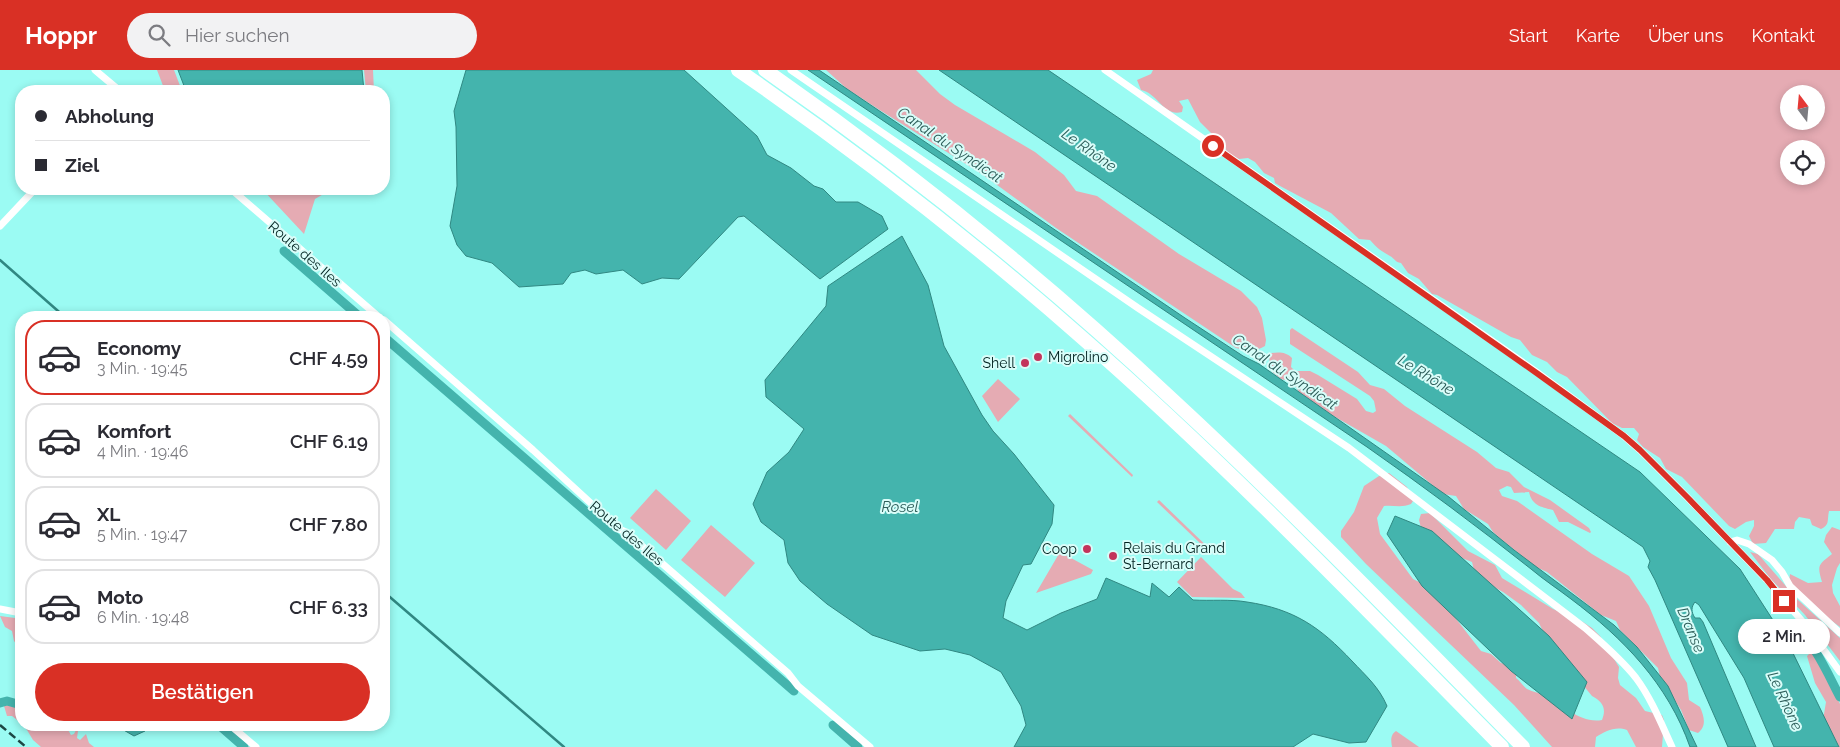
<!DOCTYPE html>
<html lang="de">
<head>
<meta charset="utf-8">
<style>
  :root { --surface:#fff; --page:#f2f2f3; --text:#2b2b33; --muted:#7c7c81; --line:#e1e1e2; --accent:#d93025 }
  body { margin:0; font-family:Raleway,sans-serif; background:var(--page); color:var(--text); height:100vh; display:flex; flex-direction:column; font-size:19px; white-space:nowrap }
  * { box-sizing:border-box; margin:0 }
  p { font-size:16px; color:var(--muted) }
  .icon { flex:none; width:28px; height:28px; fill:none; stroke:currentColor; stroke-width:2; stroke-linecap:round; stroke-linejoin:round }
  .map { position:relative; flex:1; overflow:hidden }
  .drawer { position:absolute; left:15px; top:241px; width:375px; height:420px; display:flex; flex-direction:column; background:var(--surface); border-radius:20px; box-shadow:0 2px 8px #0003 }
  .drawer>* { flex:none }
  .guide { position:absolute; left:15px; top:15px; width:375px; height:110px; border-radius:20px; box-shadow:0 2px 8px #0003; display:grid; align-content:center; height:110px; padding:0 20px; background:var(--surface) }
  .needle { width:32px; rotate:344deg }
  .controls { position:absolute; left:1780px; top:15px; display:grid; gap:10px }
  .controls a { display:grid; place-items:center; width:45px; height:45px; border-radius:50%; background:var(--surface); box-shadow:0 2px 8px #0003; font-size:25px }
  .end { position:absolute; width:22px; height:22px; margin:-11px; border:6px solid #d93025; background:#fff; box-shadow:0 0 0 2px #fff }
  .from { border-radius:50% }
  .bubble { position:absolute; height:35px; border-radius:18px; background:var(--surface); box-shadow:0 2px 8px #0003; font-size:16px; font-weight:600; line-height:35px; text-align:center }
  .guide b { display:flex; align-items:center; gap:18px; height:48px; font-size:19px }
  .guide b+b { border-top:1px solid var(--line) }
  .guide i { width:12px; height:12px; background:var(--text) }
  ul { padding:9px 0 0; list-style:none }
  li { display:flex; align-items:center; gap:15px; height:75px; margin:0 10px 8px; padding:0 10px; border:2px solid var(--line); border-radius:20px }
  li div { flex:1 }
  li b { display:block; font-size:19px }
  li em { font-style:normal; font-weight:600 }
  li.current { border-color:var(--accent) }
  li>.icon { width:45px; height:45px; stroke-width:1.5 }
  .primary-button { display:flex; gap:10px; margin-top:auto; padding:10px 20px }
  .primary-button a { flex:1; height:58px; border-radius:30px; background:var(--accent); color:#fff; font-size:20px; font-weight:600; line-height:58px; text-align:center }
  header { display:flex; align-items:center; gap:30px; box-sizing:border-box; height:70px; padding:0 25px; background:var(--accent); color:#fff }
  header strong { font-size:24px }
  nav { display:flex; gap:28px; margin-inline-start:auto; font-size:18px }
  .search { width:350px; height:45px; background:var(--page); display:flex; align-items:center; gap:12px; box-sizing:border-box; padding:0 18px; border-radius:28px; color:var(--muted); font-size:19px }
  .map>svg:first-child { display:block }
  .green { fill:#e5abb3; fill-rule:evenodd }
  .water { fill:#44b4ad; stroke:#308882 }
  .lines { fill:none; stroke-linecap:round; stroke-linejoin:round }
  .stream { stroke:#308882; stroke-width:2.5 }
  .canal { stroke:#44b4ad; stroke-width:9 }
  .street { stroke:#fff; stroke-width:7 }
  .highway { stroke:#fff; stroke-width:14 }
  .rail { stroke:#1c4744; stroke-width:2.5; stroke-dasharray:8 4; stroke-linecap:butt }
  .route { stroke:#d93025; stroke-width:6 }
  .poi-dot { fill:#c3345c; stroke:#d9fdf9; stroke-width:2 }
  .labels { text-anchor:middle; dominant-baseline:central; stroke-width:4; stroke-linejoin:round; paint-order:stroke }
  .street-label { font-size:14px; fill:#01211f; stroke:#d9fdf9 }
  .poi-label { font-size:14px; fill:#01211f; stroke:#d9fdf9; text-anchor:start }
  .water-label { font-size:15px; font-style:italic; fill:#2e5e5a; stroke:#d9fdf9 }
</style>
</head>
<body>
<header>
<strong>Hoppr</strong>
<div class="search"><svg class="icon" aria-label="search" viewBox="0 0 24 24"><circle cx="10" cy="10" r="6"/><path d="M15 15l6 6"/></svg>Hier suchen</div>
<nav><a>Start</a><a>Karte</a><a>Über uns</a><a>Kontakt</a></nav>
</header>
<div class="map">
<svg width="1840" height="677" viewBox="0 0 1840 677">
  <rect width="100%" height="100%" fill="#9bfbf3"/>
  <path class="green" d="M157,0H174L182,21H165Z
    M364,0H373L374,21H366Z
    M826,0H916L940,24L955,35L1035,82L1064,105L1076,121L1097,126L1179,184L1241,221L1257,237L1262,248L1266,270L1265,276C1255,282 1248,281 1236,278L1056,158L982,104L878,39L846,18Z
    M1153,0H1840V441H1829C1827,450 1830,455 1821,459L1812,455L1810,449L1799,447L1795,452L1794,459H1775L1766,473L1753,474L1749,466L1754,456V450L1746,452L1735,459L1729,456L1682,407L1666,399L1660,388L1643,377L1637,370L1639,364L1634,358H1622L1612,353L1567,307L1557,302L1547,292L1532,285L1520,270L1511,267L1437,225L1432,224L1419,209L1408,203L1401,193C1395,192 1395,189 1390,186C1380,180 1378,179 1370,170L1359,169L1331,143L1280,116L1275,113L1274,108L1264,103L1255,92L1248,88L1239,89L1228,83L1224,76L1200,52L1188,29L1179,31L1183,37L1182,42C1163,47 1158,23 1141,20L1137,10L1151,4ZM1789,24H1816V51H1789ZM1789,79H1816V106H1789Z
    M262,119H332L315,129L304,164Z
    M1292,258L1358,302L1370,315L1384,319L1405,336L1477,382L1496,398L1509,402L1524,417L1550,430L1589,458L1591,462L1590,463L1568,452H1559L1553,440C1540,437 1532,435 1529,422L1514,423L1511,417L1507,416L1499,420L1502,426L1517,431L1592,484L1629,506L1649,536L1671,588L1687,613L1689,630L1700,637C1704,646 1707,656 1698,663L1689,660L1681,640L1660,607L1658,598L1620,560L1616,551L1601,545L1547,502L1536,497L1502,470L1493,462L1488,454L1464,439L1456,426L1443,424L1386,376L1323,340L1300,323L1292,312L1281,309L1271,301L1269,287L1271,283C1280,282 1286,282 1292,288L1291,297L1295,301H1310L1318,305L1357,329L1366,341L1373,343L1376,341L1374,331L1370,326L1290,274V260Z
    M998,309L1020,329L998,352L982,326Z
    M1070,344L1133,405L1132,407L1068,346Z
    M1389,403L1407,417L1413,431L1411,434C1402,438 1393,435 1384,436L1377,448L1380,464L1413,509L1423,514L1443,532L1481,581L1491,584L1501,593L1516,597V608C1520,611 1523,616 1527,619C1533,622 1540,623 1546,626C1563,635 1581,654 1602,650C1607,638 1602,631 1592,626L1549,574L1539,553L1521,535L1503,522L1483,511L1475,504L1472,492L1462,488L1421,458L1419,450L1421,444L1430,443L1468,481L1495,495L1502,508L1553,539L1583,552L1592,558L1600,566L1619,597L1618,608L1620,615L1636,628L1645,641L1662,645L1664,650L1662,677H1636L1627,660C1615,656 1606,661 1596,667L1595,677H1552L1514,635L1366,494L1341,467V461L1354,442L1364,416L1379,406Z
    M656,419L691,451L666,480L630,448Z
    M1159,430L1217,486L1203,476L1157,432Z
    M711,455L755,493L725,527L681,490Z
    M1832,457L1840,460V493L1837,498L1832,515L1833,523L1840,536V557L1825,546L1789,512L1790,504L1808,513L1822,512C1817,495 1818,495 1832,484L1824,472L1826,465Z
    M1060,482L1093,500L1091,504L1036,523Z
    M1750,482L1758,484L1798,530L1840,568V591L1805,545L1770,508Z
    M1201,487L1233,519L1241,523L1245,528L1192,527L1177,512Z
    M0,546L15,548L21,547V580L14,571L12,561L5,557Z
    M1810,583H1814L1818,587L1840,634V677H1837L1822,656L1826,632L1815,613L1807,586Z
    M6,633L13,634L21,639V653L12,646H7L4,636Z
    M24,655H68L67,658L71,665L74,664L76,660L78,661L77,668L80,670L86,664L89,673L94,677H41L33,670Z
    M1396,661L1419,677H1392C1391,671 1390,665 1396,661Z"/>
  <path class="water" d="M178,0H362L364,21H186Z
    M466,0H684L757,66L767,85L791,98L814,116L823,119L836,132H858L882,146L888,159L820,209L744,146L738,147L679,209L662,208L642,214L623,200L596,204L585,200L571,203L563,214L519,217L492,193L466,186L457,175L450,156L457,116L456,57L454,41Z
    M808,0H819L1185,248L1243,286L1259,294L1449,427L1514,480L1614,555L1637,577L1668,616L1697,677H1690C1668,614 1623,568 1571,529C1558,519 1544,510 1531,499C1478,457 1423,416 1367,377Z
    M939,0H1048L1640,402L1740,499L1789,575L1839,677H1774L1744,608L1699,535L1695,532C1691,537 1691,542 1695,548H1700L1703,552L1756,677H1728L1655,510L1648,497L1650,491L1643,477Z
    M902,166L928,215L944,276L982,345L993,361L1014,384L1054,435L1052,454L1031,494L1023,495L1006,531L1003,548L1027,560L1061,543L1097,529L1106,508L1150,527L1152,513L1169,527L1179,517L1193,530C1211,531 1230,529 1247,532C1294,539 1320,557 1352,591C1366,606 1379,617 1387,636L1366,672L1349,673L1313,664L1293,677H1014L1026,655L1021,636L1001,602L970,585L945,579L920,581L872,565L827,534L800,511L788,493L784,470L761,452L753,434L767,402L789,382L804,359L766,327L765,310L826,236L828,216Z
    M1395,446L1432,461L1549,566L1587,612L1572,649L1511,601L1422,516L1387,464Z
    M115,655H149L145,661L134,666Z"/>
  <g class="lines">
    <path class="stream" d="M0,190L66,248
      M384,522L564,677"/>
    <path class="canal" d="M284,181L361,248
      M384,267L794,621
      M1770,564C1777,562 1785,559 1793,560C1811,563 1831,611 1840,627
      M0,633L7,631L21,635
      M219,655L244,677
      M833,655L858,677"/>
    <path class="street" d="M95,0L120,21
      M791,0L1138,238L1349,378L1585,558C1603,574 1621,589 1636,608C1651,628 1661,653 1672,677
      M1105,0L1538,303L1624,366L1640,380L1687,427L1767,510L1808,558L1840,602
      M231,119L380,248
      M0,156L35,119
      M384,250L533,380L619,459L626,462L788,603L798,616L870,677
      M1730,472L1737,470L1749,474L1772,490L1782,502L1790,516L1840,563
      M0,539L21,543
      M230,655L256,677"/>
    <path class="highway" d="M738,0C857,82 971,170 1079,265C1227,394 1364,537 1502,677
      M765,0C909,100 1046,211 1174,331C1294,442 1408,560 1523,677"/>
    <path class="rail" d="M0,655L26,677"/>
  </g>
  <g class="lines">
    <path class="route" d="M1213,76L1538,304L1624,366L1640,380L1687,427L1767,510L1784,531"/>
  </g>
  <g class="poi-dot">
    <circle cx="1038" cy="287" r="5"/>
    <circle cx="1025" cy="293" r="5"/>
    <circle cx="1087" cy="479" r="5"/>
    <circle cx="1113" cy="486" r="5"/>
  </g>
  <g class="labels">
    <g class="street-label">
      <text transform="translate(305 184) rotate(41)">Route des Iles</text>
      <text transform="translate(627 463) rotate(40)">Route des Iles</text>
    </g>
    <g class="poi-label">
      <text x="1048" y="287">Migrolino</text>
      <text x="1015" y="293" text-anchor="end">Shell</text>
      <text x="1123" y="478">Relais du Grand<tspan x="1123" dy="16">St-Bernard</tspan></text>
      <text x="1077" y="479" text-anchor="end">Coop</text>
    </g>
    <g class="water-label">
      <text transform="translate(950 75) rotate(34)">Canal du Syndicat</text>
      <text transform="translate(1089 80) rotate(35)">Le Rhône</text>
      <text transform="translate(1285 302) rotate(34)">Canal du Syndicat</text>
      <text transform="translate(1426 305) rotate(31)">Le Rhône</text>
      <text x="900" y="437">Rosel</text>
      <text transform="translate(1691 560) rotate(67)">Dranse</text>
      <text transform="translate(1785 631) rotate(65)">Le Rhône</text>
    </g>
  </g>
</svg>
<div class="controls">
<a><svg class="needle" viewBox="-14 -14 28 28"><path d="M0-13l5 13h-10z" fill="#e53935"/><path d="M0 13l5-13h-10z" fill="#7c7c81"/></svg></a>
<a><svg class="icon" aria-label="locate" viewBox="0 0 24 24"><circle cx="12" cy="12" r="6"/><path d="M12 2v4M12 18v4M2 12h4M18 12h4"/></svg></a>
</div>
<i class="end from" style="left:1213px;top:76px"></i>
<i class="end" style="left:1784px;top:531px"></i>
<div class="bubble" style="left:1738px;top:549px;width:92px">2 Min.</div>
<div class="guide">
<b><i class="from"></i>Abholung</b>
<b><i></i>Ziel</b>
</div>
<section class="drawer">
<ul>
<li class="current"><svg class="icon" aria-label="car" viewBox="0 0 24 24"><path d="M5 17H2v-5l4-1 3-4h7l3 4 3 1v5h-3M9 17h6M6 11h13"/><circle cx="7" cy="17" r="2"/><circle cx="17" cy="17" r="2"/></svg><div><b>Economy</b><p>3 Min. · 19:45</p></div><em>CHF 4.59</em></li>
<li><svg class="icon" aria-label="car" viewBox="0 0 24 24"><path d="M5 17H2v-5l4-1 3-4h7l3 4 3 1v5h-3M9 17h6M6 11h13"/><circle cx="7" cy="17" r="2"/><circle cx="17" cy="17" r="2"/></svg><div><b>Komfort</b><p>4 Min. · 19:46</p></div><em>CHF 6.19</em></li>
<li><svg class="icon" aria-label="car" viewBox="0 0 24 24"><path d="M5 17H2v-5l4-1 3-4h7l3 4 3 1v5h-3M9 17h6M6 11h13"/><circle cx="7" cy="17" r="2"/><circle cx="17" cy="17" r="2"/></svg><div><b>XL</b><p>5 Min. · 19:47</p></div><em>CHF 7.80</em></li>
<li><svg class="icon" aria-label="car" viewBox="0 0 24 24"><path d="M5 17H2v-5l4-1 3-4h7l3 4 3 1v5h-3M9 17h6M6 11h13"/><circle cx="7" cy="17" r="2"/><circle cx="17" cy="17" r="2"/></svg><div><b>Moto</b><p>6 Min. · 19:48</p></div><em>CHF 6.33</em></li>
</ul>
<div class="primary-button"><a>Bestätigen</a></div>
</section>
</div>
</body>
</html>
